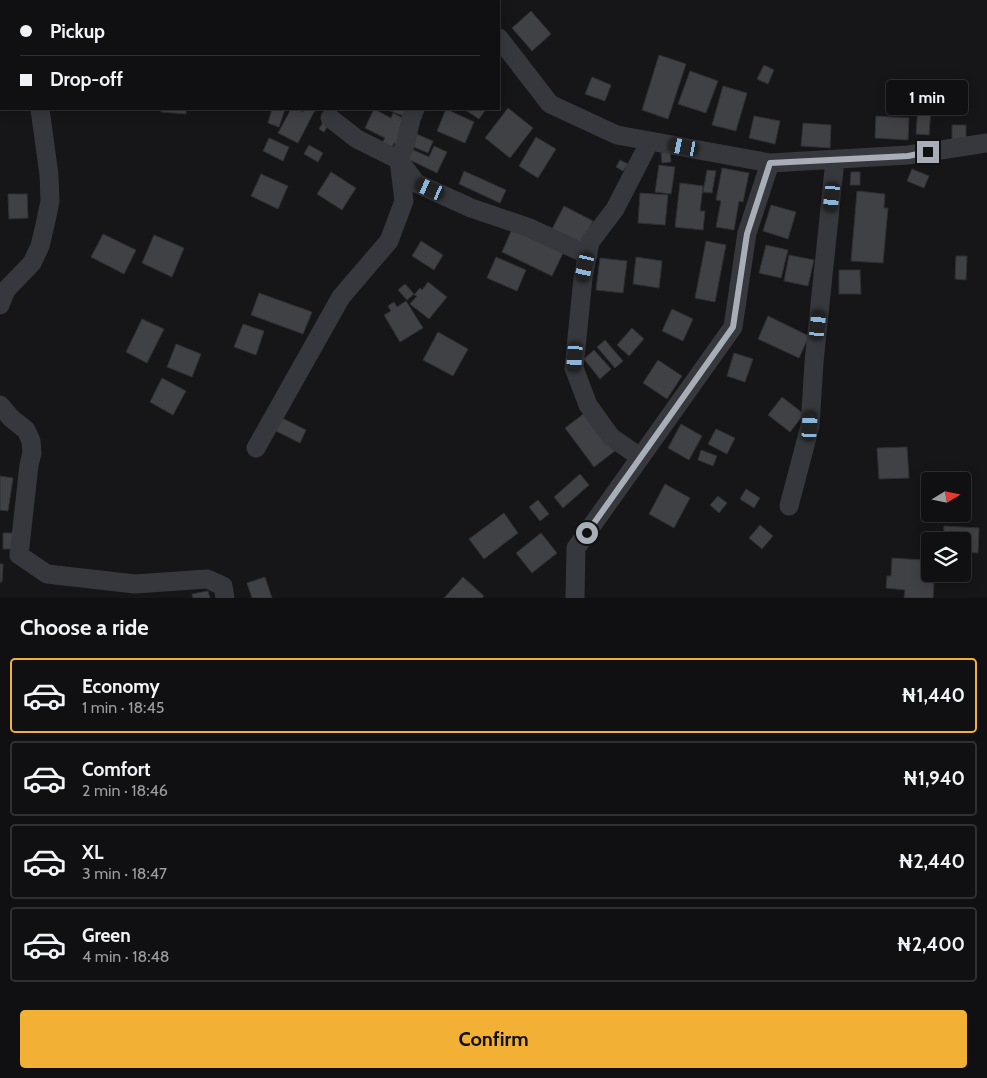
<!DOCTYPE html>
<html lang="en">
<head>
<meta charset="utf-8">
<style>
  :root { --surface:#101012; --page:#1e1e20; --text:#f1f3f6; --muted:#9c9d9f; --line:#303032; --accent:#f2b134 }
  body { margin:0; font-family:Cabin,sans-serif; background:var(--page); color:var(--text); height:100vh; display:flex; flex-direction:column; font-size:19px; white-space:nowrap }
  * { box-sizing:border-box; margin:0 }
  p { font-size:16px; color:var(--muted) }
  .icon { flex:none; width:28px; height:28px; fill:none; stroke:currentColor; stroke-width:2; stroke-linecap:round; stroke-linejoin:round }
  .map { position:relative; height:598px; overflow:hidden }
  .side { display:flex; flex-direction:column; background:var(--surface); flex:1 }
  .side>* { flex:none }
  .hud { position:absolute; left:0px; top:0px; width:500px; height:110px; box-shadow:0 2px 12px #0003,0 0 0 1px var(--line); display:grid; align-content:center; height:110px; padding:0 20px; background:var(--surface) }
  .needle { width:32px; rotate:80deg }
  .buttons { position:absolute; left:921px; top:472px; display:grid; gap:10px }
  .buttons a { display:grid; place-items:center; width:50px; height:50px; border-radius:5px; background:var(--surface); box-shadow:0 2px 12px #0003,0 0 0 1px var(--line); font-size:25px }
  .end { position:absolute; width:22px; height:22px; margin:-11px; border:6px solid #a8adb8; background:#111; box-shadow:0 0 0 2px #111 }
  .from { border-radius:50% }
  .bubble { position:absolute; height:35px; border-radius:5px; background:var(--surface); box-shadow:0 2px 12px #0003,0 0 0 1px var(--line); font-size:16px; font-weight:700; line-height:35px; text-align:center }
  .car { position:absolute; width:15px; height:30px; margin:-15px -8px; border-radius:6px; box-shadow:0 0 4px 1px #0007; background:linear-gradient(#222 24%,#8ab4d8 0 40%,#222 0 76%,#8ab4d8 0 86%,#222 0) }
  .hud b { display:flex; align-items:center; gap:18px; height:48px; font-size:19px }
  .hud b+b { border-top:1px solid var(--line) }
  .hud i { width:12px; height:12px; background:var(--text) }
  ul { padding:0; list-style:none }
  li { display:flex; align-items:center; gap:15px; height:75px; margin:0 10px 8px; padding:0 10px; border:2px solid var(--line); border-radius:5px }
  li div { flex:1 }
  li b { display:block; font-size:19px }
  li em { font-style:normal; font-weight:700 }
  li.current { border-color:var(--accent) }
  li>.icon { width:45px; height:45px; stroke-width:1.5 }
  h2 { padding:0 20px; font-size:22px; line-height:60px }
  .primary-button { display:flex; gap:10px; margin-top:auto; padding:10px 20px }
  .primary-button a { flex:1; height:58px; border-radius:5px; background:var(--accent); color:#111; font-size:20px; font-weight:700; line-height:58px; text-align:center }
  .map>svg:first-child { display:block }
  .building { fill:#404145; stroke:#303034 }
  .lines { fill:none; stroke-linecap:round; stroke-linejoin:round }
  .minor { stroke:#37383d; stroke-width:19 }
  .route { stroke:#a8adb8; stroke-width:6 }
</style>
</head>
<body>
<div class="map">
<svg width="987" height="598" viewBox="0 0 987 598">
  <rect width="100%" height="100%" fill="#161618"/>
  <path class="building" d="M70,0H103V1H70Z
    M120,0H151L150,1H119Z
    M416,0H443L442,1H416Z
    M531,11L551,34L532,51L512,28Z
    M659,55L686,64L668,119L642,110Z
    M764,65L774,70L768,84L757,79Z
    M690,71L718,81L706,113L678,104Z
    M592,77L611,85L605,101L585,94Z
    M723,86L747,93L736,131L712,125Z
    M956,86H965L966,100H956Z
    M919,94L932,95L929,135L916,134Z
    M508,108L533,128L510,158L485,138Z
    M161,109H186V114L161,112Z
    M272,109H285L279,127L268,123Z
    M291,109H297L303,112L305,109H313L315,110L298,143L278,133Z
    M374,109L391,118L393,113L403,118L399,145L394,143L391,150L381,145L385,138L365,128Z
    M385,109H412L409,118Z
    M446,109L474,122L465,143L437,131Z
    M464,109H486L479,119Z
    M754,116L780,121L775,144L749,138Z
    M876,116L909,118L908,140L875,138Z
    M324,121L329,124L324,132L319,129Z
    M803,123L831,125L830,148L801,146Z
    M952,125H966V140H952Z
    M414,133L433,141L428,153L409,145Z
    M536,137L556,149L538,178L519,166Z
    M269,138L289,147L283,161L263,151Z
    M309,145L323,153L318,162L304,154Z
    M434,146L447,152L437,173L404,157L409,148L429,157Z
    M670,152L671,162L662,163L661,153Z
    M620,160L628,164L623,171L616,167Z
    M659,165L675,167L671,194L655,192Z
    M722,168L749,173L743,202L739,201L734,230L716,227L721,201L716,200Z
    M912,169L929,176L924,188L907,181Z
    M707,170L716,171L712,193L703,192Z
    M464,171L506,190L500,203L459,184Z
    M331,172L356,188L342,210L317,194Z
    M851,172H860V185H850Z
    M261,174L288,186L278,209L251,196Z
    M680,183L703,186L700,211H705L703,230L675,227Z
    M857,191L885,194L884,208H888L883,263L851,261Z
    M640,193L668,195L665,225L638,223Z
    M8,194H27L28,218L9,219Z
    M771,205L796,212L788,239L763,231Z
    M564,206L593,221L579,246L551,231Z
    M512,229L563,253L552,276L502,252Z
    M103,234L136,250L124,274L91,257Z
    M154,235L184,248L172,277L142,263Z
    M421,241L443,255L434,270L412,256Z
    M706,241L726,245L715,302L695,298Z
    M766,245L788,250L781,278L759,273Z
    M789,255L814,260L808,286L784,281Z
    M956,256H967L966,280L955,279Z
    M496,257L526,270L517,291L487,278Z
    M636,257L662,261L659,288L633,284Z
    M600,258L627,261L623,293L596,290Z
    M839,270H860L861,294H839Z
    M428,282L447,297L429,319L410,304L417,296L414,295L420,288L422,290Z
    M405,284L414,294L407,300L398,290Z
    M259,293L312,312L303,334L251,315Z
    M406,301L423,328L400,342L384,315L391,311L388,306L394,302L397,307Z
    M672,309L693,319L683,341L662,331Z
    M768,316L809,336L799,358L758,339Z
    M142,319L164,329L147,363L126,352Z
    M243,324L264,331L256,355L234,347Z
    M632,328L644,339L629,356L617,345Z
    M438,332L468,349L453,376L423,360Z
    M605,340L623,361L615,368L597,347Z
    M176,344L201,354L192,377L167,367Z
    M594,350L611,369L600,379L584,359Z
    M734,353L753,359L745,382L727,376Z
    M658,360L682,376L667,399L643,383Z
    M162,378L186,391L173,415L150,402Z
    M782,397L804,414L790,432L768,415Z
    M586,412L615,451L594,467L565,428Z
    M282,418L306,430L300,443L276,431Z
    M681,424L702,436L689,460L668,448Z
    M716,429L735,438L727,454L708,444Z
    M907,447L909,478L879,479L877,448Z
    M701,450L717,456L713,466L698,460Z
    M580,474L589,485L563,508L554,497Z
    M0,476L13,478L8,511L0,510Z
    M665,484L690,498L674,528L649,514Z
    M746,489L760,498L754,508L740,499Z
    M718,496L727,503L719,513L710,505Z
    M538,500L549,514L540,521L529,507Z
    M504,513L518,533L484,559L469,539Z
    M760,525L773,536L762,549L749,538Z
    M944,526L979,528L978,553L962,552V541H943Z
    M3,533H16V549H3Z
    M541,533L557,553L532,573L516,553Z
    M892,558L924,560L923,582L934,583L933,598H904L905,590L886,588L887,576H891Z
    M0,564H3L2,582H0Z
    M265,577L272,598H252L247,583Z
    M463,577L484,596L482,598H444Z
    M208,591L210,598H193L192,594Z"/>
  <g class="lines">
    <path class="minor" d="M25,0L26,1
      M466,0L467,1
      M499,38L550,104L617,135L770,163
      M330,118L357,139L399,160L416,183L471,208L530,228L588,255
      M0,305L6,290L32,263L40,246L45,225L50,201L49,175L40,109
      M0,405L11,418L26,430L31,441L32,453L29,465L19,555L47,574L135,584L207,579L223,586L225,598
      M256,448L341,297L389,241L404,201L399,160L406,142L411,119L415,109
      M640,457L611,437L588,405L574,368L583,278L590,242L615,209L650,141
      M789,506L810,426L814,362L835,160
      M575,598L576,548L733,327L747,233L770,163L908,155L987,143"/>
  </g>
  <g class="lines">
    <path class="route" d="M587,533L733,327L747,234L770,163L908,156L928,152"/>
  </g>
</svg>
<div class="buttons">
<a><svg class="needle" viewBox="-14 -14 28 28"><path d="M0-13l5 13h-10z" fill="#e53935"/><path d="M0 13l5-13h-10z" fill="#9c9d9f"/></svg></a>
<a><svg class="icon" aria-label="layers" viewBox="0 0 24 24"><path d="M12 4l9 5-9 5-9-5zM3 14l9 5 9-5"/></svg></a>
</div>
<i class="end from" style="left:587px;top:533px"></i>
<i class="end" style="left:928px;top:152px"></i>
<div class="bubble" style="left:886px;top:80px;width:82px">1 min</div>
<i class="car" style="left:684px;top:147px;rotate:281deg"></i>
<i class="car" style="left:430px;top:189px;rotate:294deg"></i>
<i class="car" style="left:832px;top:197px;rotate:186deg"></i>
<i class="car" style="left:585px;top:267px;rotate:193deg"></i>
<i class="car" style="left:818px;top:325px;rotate:6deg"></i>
<i class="car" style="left:575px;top:357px;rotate:184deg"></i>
<i class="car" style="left:810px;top:426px;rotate:3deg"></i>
<div class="hud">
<b><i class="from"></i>Pickup</b>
<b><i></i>Drop-off</b>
</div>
</div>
<section class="side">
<h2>Choose a ride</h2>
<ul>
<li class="current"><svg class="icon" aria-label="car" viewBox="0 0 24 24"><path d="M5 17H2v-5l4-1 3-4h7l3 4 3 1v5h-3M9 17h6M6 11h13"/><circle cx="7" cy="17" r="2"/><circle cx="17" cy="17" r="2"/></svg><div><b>Economy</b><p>1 min · 18:45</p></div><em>₦1,440</em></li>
<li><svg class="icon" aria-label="car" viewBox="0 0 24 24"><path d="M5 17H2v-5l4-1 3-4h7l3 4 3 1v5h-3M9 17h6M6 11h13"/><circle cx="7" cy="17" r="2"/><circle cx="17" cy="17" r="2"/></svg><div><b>Comfort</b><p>2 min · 18:46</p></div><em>₦1,940</em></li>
<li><svg class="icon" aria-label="car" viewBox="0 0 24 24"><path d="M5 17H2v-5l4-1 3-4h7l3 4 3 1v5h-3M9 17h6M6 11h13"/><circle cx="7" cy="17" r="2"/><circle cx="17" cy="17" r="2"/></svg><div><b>XL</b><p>3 min · 18:47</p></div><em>₦2,440</em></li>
<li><svg class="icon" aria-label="car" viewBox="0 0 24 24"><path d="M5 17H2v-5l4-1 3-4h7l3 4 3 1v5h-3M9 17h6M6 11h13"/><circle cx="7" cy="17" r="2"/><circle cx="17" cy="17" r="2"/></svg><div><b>Green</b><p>4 min · 18:48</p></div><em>₦2,400</em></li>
</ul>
<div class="primary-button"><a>Confirm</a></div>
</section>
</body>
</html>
